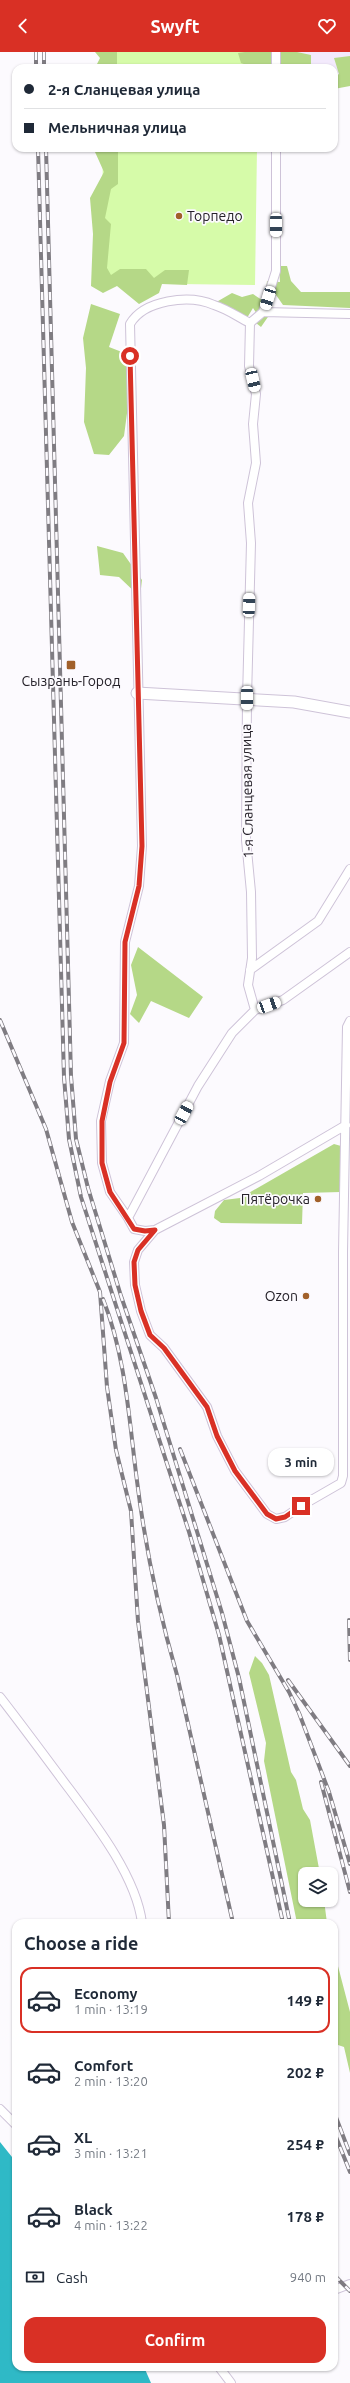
<!DOCTYPE html>
<html lang="en">
<head>
<meta charset="utf-8">
<style>
  :root { --surface:#fff; --page:#f6f6f7; --text:#1f2937; --muted:#747a83; --line:#e0e1e3; --accent:#d93025 }
  body { margin:0; font-family:Ubuntu,sans-serif; background:var(--page); color:var(--text); height:100vh; display:flex; flex-direction:column; font-size:15px; white-space:nowrap }
  * { box-sizing:border-box; margin:0 }
  p { font-size:13px; color:var(--muted) }
  .icon { flex:none; width:22px; height:22px; fill:none; stroke:currentColor; stroke-width:2; stroke-linecap:round; stroke-linejoin:round }
  .map { position:relative; flex:1; overflow:hidden }
  .sheet { position:absolute; left:12px; top:1867px; width:326px; height:452px; display:flex; flex-direction:column; background:var(--surface); border-radius:12px; box-shadow:0 1px 3px #0004 }
  .sheet>* { flex:none }
  .guide { position:absolute; left:12px; top:12px; width:326px; height:88px; border-radius:12px; box-shadow:0 1px 3px #0004; display:grid; align-content:center; height:88px; padding:0 12px; background:var(--surface) }
  .fabs { position:absolute; left:298px; top:1815px; display:grid; gap:8px }
  .fabs a { display:grid; place-items:center; width:40px; height:40px; border-radius:8px; background:var(--surface); box-shadow:0 1px 3px #0004; font-size:20px }
  .end { position:absolute; width:18px; height:18px; margin:-9px; border:5px solid #d93025; background:#fff; box-shadow:0 0 0 2px #fff }
  .from { border-radius:50% }
  .bubble { position:absolute; height:28px; border-radius:12px; background:var(--surface); box-shadow:0 1px 3px #0004; font-size:13px; font-weight:600; line-height:28px; text-align:center }
  .car { position:absolute; width:12px; height:24px; margin:-12px -6px; border-radius:5px; box-shadow:0 0 3px 1px #0007; background:linear-gradient(#fff 24%,#345 0 40%,#fff 0 76%,#345 0 86%,#fff 0) }
  .guide b { display:flex; align-items:center; gap:14px; height:38px; font-size:15px }
  .guide b+b { border-top:1px solid var(--line) }
  .guide i { width:10px; height:10px; background:var(--text) }
  ul { padding:0; list-style:none }
  li { display:flex; align-items:center; gap:12px; height:66px; margin:0 8px 6px; padding:0 4px; border:2px solid transparent; border-radius:12px }
  li div { flex:1 }
  li b { display:block; font-size:15px }
  li em { font-style:normal; font-weight:600 }
  li.selected { border-color:var(--accent) }
  li>.icon { width:36px; height:36px; stroke-width:1.5 }
  h2 { padding:0 12px; font-size:18px; line-height:48px }
  .pay { display:flex; align-items:center; gap:10px; height:44px; padding:0 12px; font-size:15px }
  .pay p { margin-inline-start:auto }
  .cta { display:flex; gap:8px; margin-top:auto; padding:8px 12px }
  .cta a { flex:1; height:46px; border-radius:12px; background:var(--accent); color:#fff; font-size:16px; font-weight:600; line-height:46px; text-align:center }
  header { display:flex; justify-content:space-between; align-items:center; height:52px; padding:0 12px; background:var(--accent); color:#fff; font-size:18px; font-weight:600 }
  .map>svg:first-child { display:block }
  .built { fill:#f3eafc }
  .green { fill:#d6fba9 }
  .forest { fill:#b5d887 }
  .water { fill:#2fb9c6 }
  .lines { fill:none; stroke-linecap:round; stroke-linejoin:round }
  .street-casing { stroke:#cec3d8; stroke-width:10 }
  .secondary-casing { stroke:#cec3d8; stroke-width:13 }
  .street { stroke:#fff; stroke-width:8 }
  .secondary { stroke:#fff; stroke-width:11 }
  .rail-casing { stroke:#7f7c82; stroke-width:4 }
  .rail { stroke:#fcfafe; stroke-width:2.5; stroke-dasharray:8; stroke-linecap:butt }
  .route { stroke:#d93025; stroke-width:5 }
  .poi-dot { fill:#a1602a; stroke:#fcfafe; stroke-width:1.5 }
  .labels { text-anchor:middle; dominant-baseline:central; stroke-width:3.5; stroke-linejoin:round; paint-order:stroke }
  .poi-label { font-size:14px; fill:#252129; stroke:#fcfafe; text-anchor:end }
  .street-label { font-size:14px; fill:#252129; stroke:#fcfafe }
</style>
</head>
<body>
<header><svg class="icon" aria-label="back" viewBox="0 0 24 24"><path d="M15 5l-7 7 7 7"/></svg>Swyft<svg class="icon" aria-label="heart" viewBox="0 0 24 24"><path d="M12 20l-8-8c-3-5 5-10 8-4 3-6 11-1 8 4z"/></svg></header>
<div class="map">
<svg width="350" height="2331" viewBox="0 0 350 2331">
  <rect width="100%" height="100%" fill="#fcfafe"/>
  <path class="built" d="M284,0H350V25L334,26V16H284Z"/>
  <path class="green" d="M104,0H258V16H104Z
    M103,96H257L255,233L101,231Z"/>
  <path class="forest" d="M95,0H117V16H95L100,6Z
    M245,0H297L311,3V16H255L241,11L238,1Z
    M350,4V34L334,37V25L339,22L334,6Z
    M99,96H118V132L111,137L105,166L111,172L107,216L111,223L120,217H146L154,226L165,218H189L187,233L162,232L159,241L139,252L117,234L103,241L91,234L93,182L90,146L104,120L95,100Z
    M279,214H287L291,229L301,240H350V256L283,253L274,240L266,237L267,229L280,230Z
    M232,241L242,245L253,242L271,254L270,262L261,275L256,271L257,262L253,256L247,266L213,252Z
    M91,252L120,262L109,295L127,302L129,346L124,384L109,403L94,402L84,370L86,316L83,286Z
    M97,494L123,501L142,528L140,545L119,525L100,523Z
    M138,895L203,945L189,966L151,949L139,971L130,962L137,943L131,913Z
    M334,1092L341,1094V1140L303,1141L302,1172L221,1171L214,1166L215,1159L224,1148L240,1146Z
    M255,1604L262,1611L269,1623L291,1720L296,1728L303,1757L310,1768L320,1822H305V1848H324L327,1871H297L264,1709L266,1691L249,1621Z
    M334,1899L350,1960V2021L344,1995L338,1993L334,1999Z"/>
  <path class="water" d="M0,2090L16,2110V2315H144L151,2331H0Z"/>
  <g class="lines">
    <defs>
      <path id="street" d="M276,0V16
        M263,260L350,262
        M250,918L318,869L350,817
        M255,958L248,933L252,906L251,840L246,788L247,646L251,491L248,451L256,411L253,372L256,342L249,314L250,271L263,260L276,219V96
        M346,1073L259,1124L155,1178L145,1179L134,1177L128,1166L198,1034L232,981L255,958L283,948L350,900
        M128,1166L110,1140L102,1111L101,1069L110,1029L124,991L125,890L139,834L142,794L130,272C144,248 189,242 214,253C227,257 238,265 250,271
        M155,1178L138,1198L134,1210L135,1233L141,1259L150,1283L164,1296L207,1355L217,1384L235,1419L267,1462L276,1467L285,1465L301,1454L341,1431L343,1424V1200L347,975L350,969
        M0,1645C21,1672 41,1699 61,1726C90,1765 136,1822 142,1871
        M0,2057L16,2073
        M334,2238L350,2232
        M219,2315L231,2331"/>
      <path id="secondary" d="M137,641L294,650L350,660"/>
    </defs>
    <use href="#street" class="street-casing"/>
    <use href="#secondary" class="secondary-casing"/>
    <use href="#street" class="street"/>
    <use href="#secondary" class="secondary"/>
    <defs>
      <path id="rail" d="M36,0V16
        M44,0V16
        M38,96L64,1025L69,1087L81,1145L189,1480L219,1583L283,1871
        M46,96L71,1024L76,1087L88,1136L121,1244L156,1346L222,1561L239,1626L290,1871
        M0,968L46,1077L72,1170L100,1240L107,1335L116,1398L131,1459L138,1569L164,1773L169,1871
        M103,1247C126,1305 129,1368 137,1429C145,1493 159,1561 177,1623L233,1871
        M180,1397L247,1569L289,1640L299,1661L329,1740L350,1812
        M349,1568L350,1608
        M288,1628L350,1714
        M321,1730L350,1840
        M334,2060L350,2102
        M334,2080L350,2120
        M334,2223L350,2239"/>
    </defs>
    <use href="#rail" class="rail-casing"/>
    <use href="#rail" class="rail"/>
  </g>
  <g class="lines">
    <path class="route" d="M130,304L142,794L139,834L125,890L124,991L110,1030L102,1069V1111L110,1140L134,1177L145,1179L155,1178L138,1198L134,1210L135,1233L141,1259L150,1283L164,1296L207,1355L217,1384L235,1419L267,1462L276,1467L285,1465L301,1454"/>
  </g>
  <g class="poi-dot">
    <circle cx="179" cy="164" r="4"/>
    <rect x="66" y="608" width="10" height="10" rx="2"/>
    <circle cx="318" cy="1147" r="4"/>
    <circle cx="306" cy="1244" r="4"/>
  </g>
  <g class="labels">
    <g class="poi-label">
      <text x="187" y="164" text-anchor="start">Торпедо</text>
      <text x="71" y="629" text-anchor="middle">Сызрань-Город</text>
      <text x="310" y="1147">Пятёрочка</text>
      <text x="298" y="1244">Ozon</text>
    </g>
    <g class="street-label">
      <text transform="translate(247 739) rotate(-91)">1-я Сланцевая улица</text>
    </g>
  </g>
</svg>
<div class="fabs">
<a><svg class="icon" aria-label="layers" viewBox="0 0 24 24"><path d="M12 4l9 5-9 5-9-5zM3 14l9 5 9-5"/></svg></a>
</div>
<i class="end from" style="left:130px;top:304px"></i>
<i class="end" style="left:301px;top:1454px"></i>
<div class="bubble" style="left:268px;top:1396px;width:66px">3 min</div>
<i class="car" style="left:276px;top:173px;rotate:180deg"></i>
<i class="car" style="left:268px;top:246px;rotate:197deg"></i>
<i class="car" style="left:253px;top:328px;rotate:167deg"></i>
<i class="car" style="left:249px;top:553px;rotate:2deg"></i>
<i class="car" style="left:247px;top:646px;rotate:180deg"></i>
<i class="car" style="left:269px;top:953px;rotate:70deg"></i>
<i class="car" style="left:184px;top:1061px;rotate:28deg"></i>
<div class="guide">
<b><i class="from"></i>2-я Сланцевая улица</b>
<b><i></i>Мельничная улица</b>
</div>
<section class="sheet">
<h2>Choose a ride</h2>
<ul>
<li class="selected"><svg class="icon" aria-label="car" viewBox="0 0 24 24"><path d="M5 17H2v-5l4-1 3-4h7l3 4 3 1v5h-3M9 17h6M6 11h13"/><circle cx="7" cy="17" r="2"/><circle cx="17" cy="17" r="2"/></svg><div><b>Economy</b><p>1 min · 13:19</p></div><em>149 ₽</em></li>
<li><svg class="icon" aria-label="car" viewBox="0 0 24 24"><path d="M5 17H2v-5l4-1 3-4h7l3 4 3 1v5h-3M9 17h6M6 11h13"/><circle cx="7" cy="17" r="2"/><circle cx="17" cy="17" r="2"/></svg><div><b>Comfort</b><p>2 min · 13:20</p></div><em>202 ₽</em></li>
<li><svg class="icon" aria-label="car" viewBox="0 0 24 24"><path d="M5 17H2v-5l4-1 3-4h7l3 4 3 1v5h-3M9 17h6M6 11h13"/><circle cx="7" cy="17" r="2"/><circle cx="17" cy="17" r="2"/></svg><div><b>XL</b><p>3 min · 13:21</p></div><em>254 ₽</em></li>
<li><svg class="icon" aria-label="car" viewBox="0 0 24 24"><path d="M5 17H2v-5l4-1 3-4h7l3 4 3 1v5h-3M9 17h6M6 11h13"/><circle cx="7" cy="17" r="2"/><circle cx="17" cy="17" r="2"/></svg><div><b>Black</b><p>4 min · 13:22</p></div><em>178 ₽</em></li>
</ul>
<div class="pay"><svg class="icon" aria-label="cash" viewBox="0 0 24 24"><path d="M3 7h18v10H3z"/><circle cx="12" cy="12" r="2"/></svg>Cash<p>940 m</p></div>
<div class="cta"><a>Confirm</a></div>
</section>
</div>
</body>
</html>
